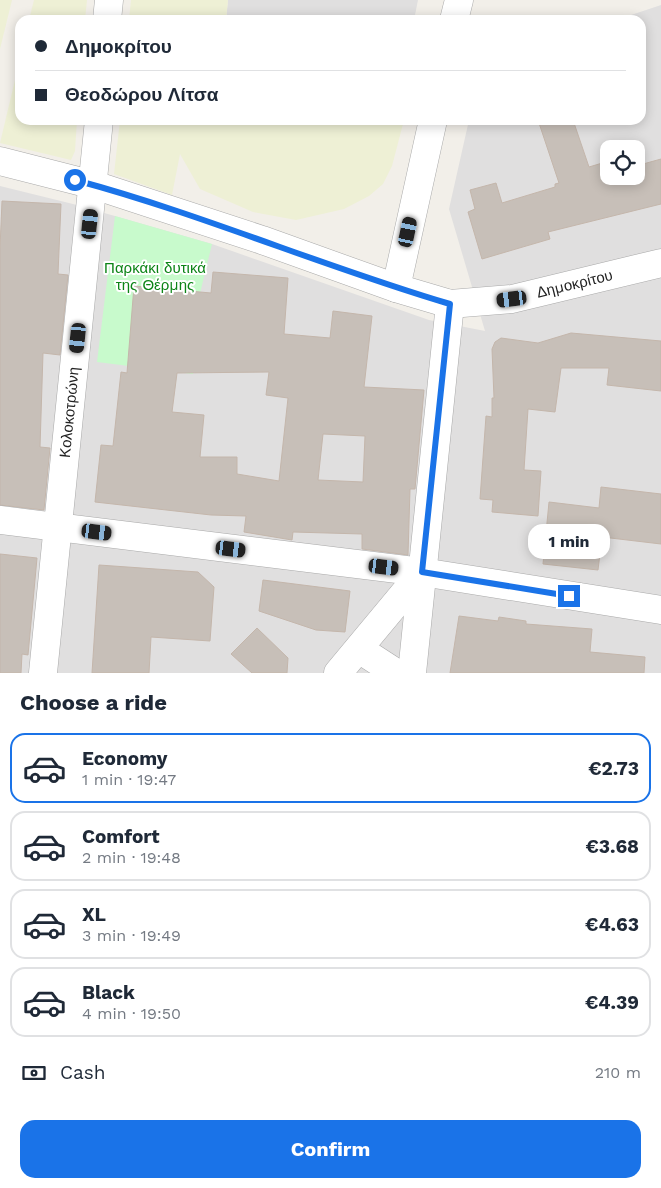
<!DOCTYPE html>
<html lang="en">
<head>
<meta charset="utf-8">
<style>
  :root { --surface:#fff; --page:#f6f6f7; --text:#1f2937; --muted:#747a83; --line:#e0e1e3; --accent:#1a73e8 }
  body { margin:0; font-family:"Work Sans",sans-serif; background:var(--page); color:var(--text); height:100vh; display:flex; flex-direction:column; font-size:19px; white-space:nowrap }
  * { box-sizing:border-box; margin:0 }
  p { font-size:16px; color:var(--muted) }
  .icon { flex:none; width:28px; height:28px; fill:none; stroke:currentColor; stroke-width:2; stroke-linecap:round; stroke-linejoin:round }
  .map { position:relative; height:673px; overflow:hidden }
  .sheet { display:flex; flex-direction:column; background:var(--surface); flex:1 }
  .sheet>* { flex:none }
  .top-card { position:absolute; left:15px; top:15px; width:631px; height:110px; border-radius:15px; box-shadow:0 2px 12px #0003; display:grid; align-content:center; height:110px; padding:0 20px; background:var(--surface) }
  .tools { position:absolute; left:600px; top:140px; display:grid; gap:10px }
  .tools a { display:grid; place-items:center; width:45px; height:45px; border-radius:10px; background:var(--surface); box-shadow:0 2px 12px #0003; font-size:25px }
  .end { position:absolute; width:22px; height:22px; margin:-11px; border:6px solid #1a73e8; background:#fff; box-shadow:0 0 0 2px #fff }
  .from { border-radius:50% }
  .bubble { position:absolute; height:35px; border-radius:15px; background:var(--surface); box-shadow:0 2px 12px #0003; font-size:16px; font-weight:700; line-height:35px; text-align:center }
  .car { position:absolute; width:15px; height:30px; margin:-15px -8px; border-radius:6px; box-shadow:0 0 4px 1px #0007; background:linear-gradient(#222 24%,#8ab4d8 0 40%,#222 0 76%,#8ab4d8 0 86%,#222 0) }
  .top-card b { display:flex; align-items:center; gap:18px; height:48px; font-size:19px }
  .top-card b+b { border-top:1px solid var(--line) }
  .top-card i { width:12px; height:12px; background:var(--text) }
  ul { padding:0; list-style:none }
  li { display:flex; align-items:center; gap:15px; height:70px; margin:0 10px 8px; padding:0 10px; border:2px solid var(--line); border-radius:15px }
  li div { flex:1 }
  li b { display:block; font-size:19px }
  li em { font-style:normal; font-weight:700 }
  li.selected { border-color:var(--accent) }
  li>.icon { width:45px; height:45px; stroke-width:1.5 }
  h2 { padding:0 20px; font-size:22px; line-height:60px }
  .pay { display:flex; align-items:center; gap:12px; height:55px; padding:0 20px; font-size:19px }
  .pay p { margin-inline-start:auto }
  .action { display:flex; gap:10px; margin-top:auto; padding:10px 20px }
  .action a { flex:1; height:58px; border-radius:15px; background:var(--accent); color:#fff; font-size:20px; font-weight:700; line-height:58px; text-align:center }
  .map>svg:first-child { display:block }
  .residential { fill:#e0dfdf; fill-rule:evenodd }
  .farmland { fill:#eef0d5 }
  .park { fill:#c8facc }
  .building { fill:#c7bfb8; stroke:#c4b6ab; fill-rule:evenodd }
  .lines { fill:none; stroke-linecap:round; stroke-linejoin:round }
  .minor-casing { stroke:#a9a9a9; stroke-width:29 }
  .minor { stroke:#fff; stroke-width:28 }
  .route { stroke:#1a73e8; stroke-width:6 }
  .labels { text-anchor:middle; dominant-baseline:central; stroke-width:4; stroke-linejoin:round; paint-order:stroke }
  .park-label { font-size:15px; fill:#0c8416; stroke:#fff }
  .street-label { font-size:15px; fill:#222; stroke:#fff }
</style>
</head>
<body>
<div class="map">
<svg width="661" height="673" viewBox="0 0 661 673">
  <rect width="100%" height="100%" fill="#f2efe9"/>
  <path class="residential" d="M228,0H418L414,20H226Z
    M661,5V673H0V186L73,204L212,244L429,320L485,331L449,209L469,120H641V20H616ZM609,149H636V176H609Z"/>
  <path class="farmland" d="M0,0H12L0,49Z
    M34,0H87L85,20H29Z
    M131,0H228L226,20H129Z
    M20,59V120H77L75,151L71,160L0,143Z
    M120,120H404L392,166L383,184L369,196L344,209L296,220L253,212L200,189L180,154L172,195L114,174Z"/>
  <path class="park" d="M115,216L212,244L194,318L193,374L97,362Z"/>
  <path class="building" d="M538,120H573L589,167L609,161V176H636V166L661,159V204L548,232L550,239L482,259L468,212L475,209L470,190L496,183L502,203L555,187V184L559,183Z
    M2,201L61,204L58,274L68,275L60,355L43,353L40,447L50,448L44,510L0,505V248Z
    M213,272L288,278L284,334L330,338L333,311L372,316L364,387L424,390L415,489H410L408,555L362,549V534L293,532L292,540L244,532L246,516L211,515L95,502L101,445L113,446L121,372L127,373L134,286L211,293ZM269,372L266,395L288,398L279,481L237,474V457H200L204,415L172,412L177,373ZM323,434L365,436L363,482L318,480Z
    M571,333L661,341V391L607,385L609,368H561L555,412L528,409L524,470L541,471L538,516L492,512L493,500L480,499L486,416L492,417V398H494L492,349L495,342L501,338L538,343Z
    M601,487L661,494V544L602,537L598,570L543,564L549,502L599,508Z
    M0,554L37,558L28,655L22,654L21,673H0Z
    M99,565L198,572L214,587L210,641L151,637L149,673H92Z
    M263,580L350,591L345,632L316,630L259,611Z
    M459,616L498,621L499,617L526,621V624L592,629L590,652L645,657L644,673H450Z
    M257,628L288,658L287,673H252L231,654Z"/>
  <g class="lines">
    <defs>
      <g id="minor">
        <path d="M107,20L109,0"/>
        <path d="M454,20L459,0"/>
        <path id="s1" d="M0,161L94,185L262,240L396,288L450,304L512,299L661,263"/>
        <path d="M396,288L433,120"/>
        <path d="M0,520L422,572L661,610"/>
        <path d="M359,649L396,673"/>
        <path id="s2" d="M43,673L99,120"/>
        <path d="M338,673L422,572"/>
        <path d="M412,673L450,304"/>
      </g>
    </defs>
    <use href="#minor" class="minor-casing"/>
    <use href="#minor" class="minor"/>
  </g>
  <g class="lines">
    <path class="route" d="M75,180C202,214 324,267 450,304L422,572L569,596"/>
  </g>
  <g class="labels">
    <g class="park-label">
      <text x="155" y="268">Παρκάκι δυτικά<tspan x="155" dy="17">της Θέρμης</tspan></text>
    </g>
    <g class="street-label">
      <text stroke="none"><textPath href="#s1" startOffset="599">Δημοκρίτου</textPath></text>
      <text stroke="none"><textPath href="#s2" startOffset="262">Κολοκοτρώνη</textPath></text>
    </g>
  </g>
</svg>
<div class="tools">
<a><svg class="icon" aria-label="locate" viewBox="0 0 24 24"><circle cx="12" cy="12" r="6"/><path d="M12 2v4M12 18v4M2 12h4M18 12h4"/></svg></a>
</div>
<i class="end from" style="left:75px;top:180px"></i>
<i class="end" style="left:569px;top:596px"></i>
<div class="bubble" style="left:528px;top:524px;width:82px">1 min</div>
<i class="car" style="left:90px;top:224px;rotate:6deg"></i>
<i class="car" style="left:408px;top:232px;rotate:12deg"></i>
<i class="car" style="left:512px;top:299px;rotate:263deg"></i>
<i class="car" style="left:78px;top:338px;rotate:186deg"></i>
<i class="car" style="left:97px;top:532px;rotate:97deg"></i>
<i class="car" style="left:231px;top:549px;rotate:97deg"></i>
<i class="car" style="left:384px;top:567px;rotate:97deg"></i>
<div class="top-card">
<b><i class="from"></i>Δημοκρίτου</b>
<b><i></i>Θεοδώρου Λίτσα</b>
</div>
</div>
<section class="sheet">
<h2>Choose a ride</h2>
<ul>
<li class="selected"><svg class="icon" aria-label="car" viewBox="0 0 24 24"><path d="M5 17H2v-5l4-1 3-4h7l3 4 3 1v5h-3M9 17h6M6 11h13"/><circle cx="7" cy="17" r="2"/><circle cx="17" cy="17" r="2"/></svg><div><b>Economy</b><p>1 min · 19:47</p></div><em>€2.73</em></li>
<li><svg class="icon" aria-label="car" viewBox="0 0 24 24"><path d="M5 17H2v-5l4-1 3-4h7l3 4 3 1v5h-3M9 17h6M6 11h13"/><circle cx="7" cy="17" r="2"/><circle cx="17" cy="17" r="2"/></svg><div><b>Comfort</b><p>2 min · 19:48</p></div><em>€3.68</em></li>
<li><svg class="icon" aria-label="car" viewBox="0 0 24 24"><path d="M5 17H2v-5l4-1 3-4h7l3 4 3 1v5h-3M9 17h6M6 11h13"/><circle cx="7" cy="17" r="2"/><circle cx="17" cy="17" r="2"/></svg><div><b>XL</b><p>3 min · 19:49</p></div><em>€4.63</em></li>
<li><svg class="icon" aria-label="car" viewBox="0 0 24 24"><path d="M5 17H2v-5l4-1 3-4h7l3 4 3 1v5h-3M9 17h6M6 11h13"/><circle cx="7" cy="17" r="2"/><circle cx="17" cy="17" r="2"/></svg><div><b>Black</b><p>4 min · 19:50</p></div><em>€4.39</em></li>
</ul>
<div class="pay"><svg class="icon" aria-label="cash" viewBox="0 0 24 24"><path d="M3 7h18v10H3z"/><circle cx="12" cy="12" r="2"/></svg>Cash<p>210 m</p></div>
<div class="action"><a>Confirm</a></div>
</section>
</body>
</html>
